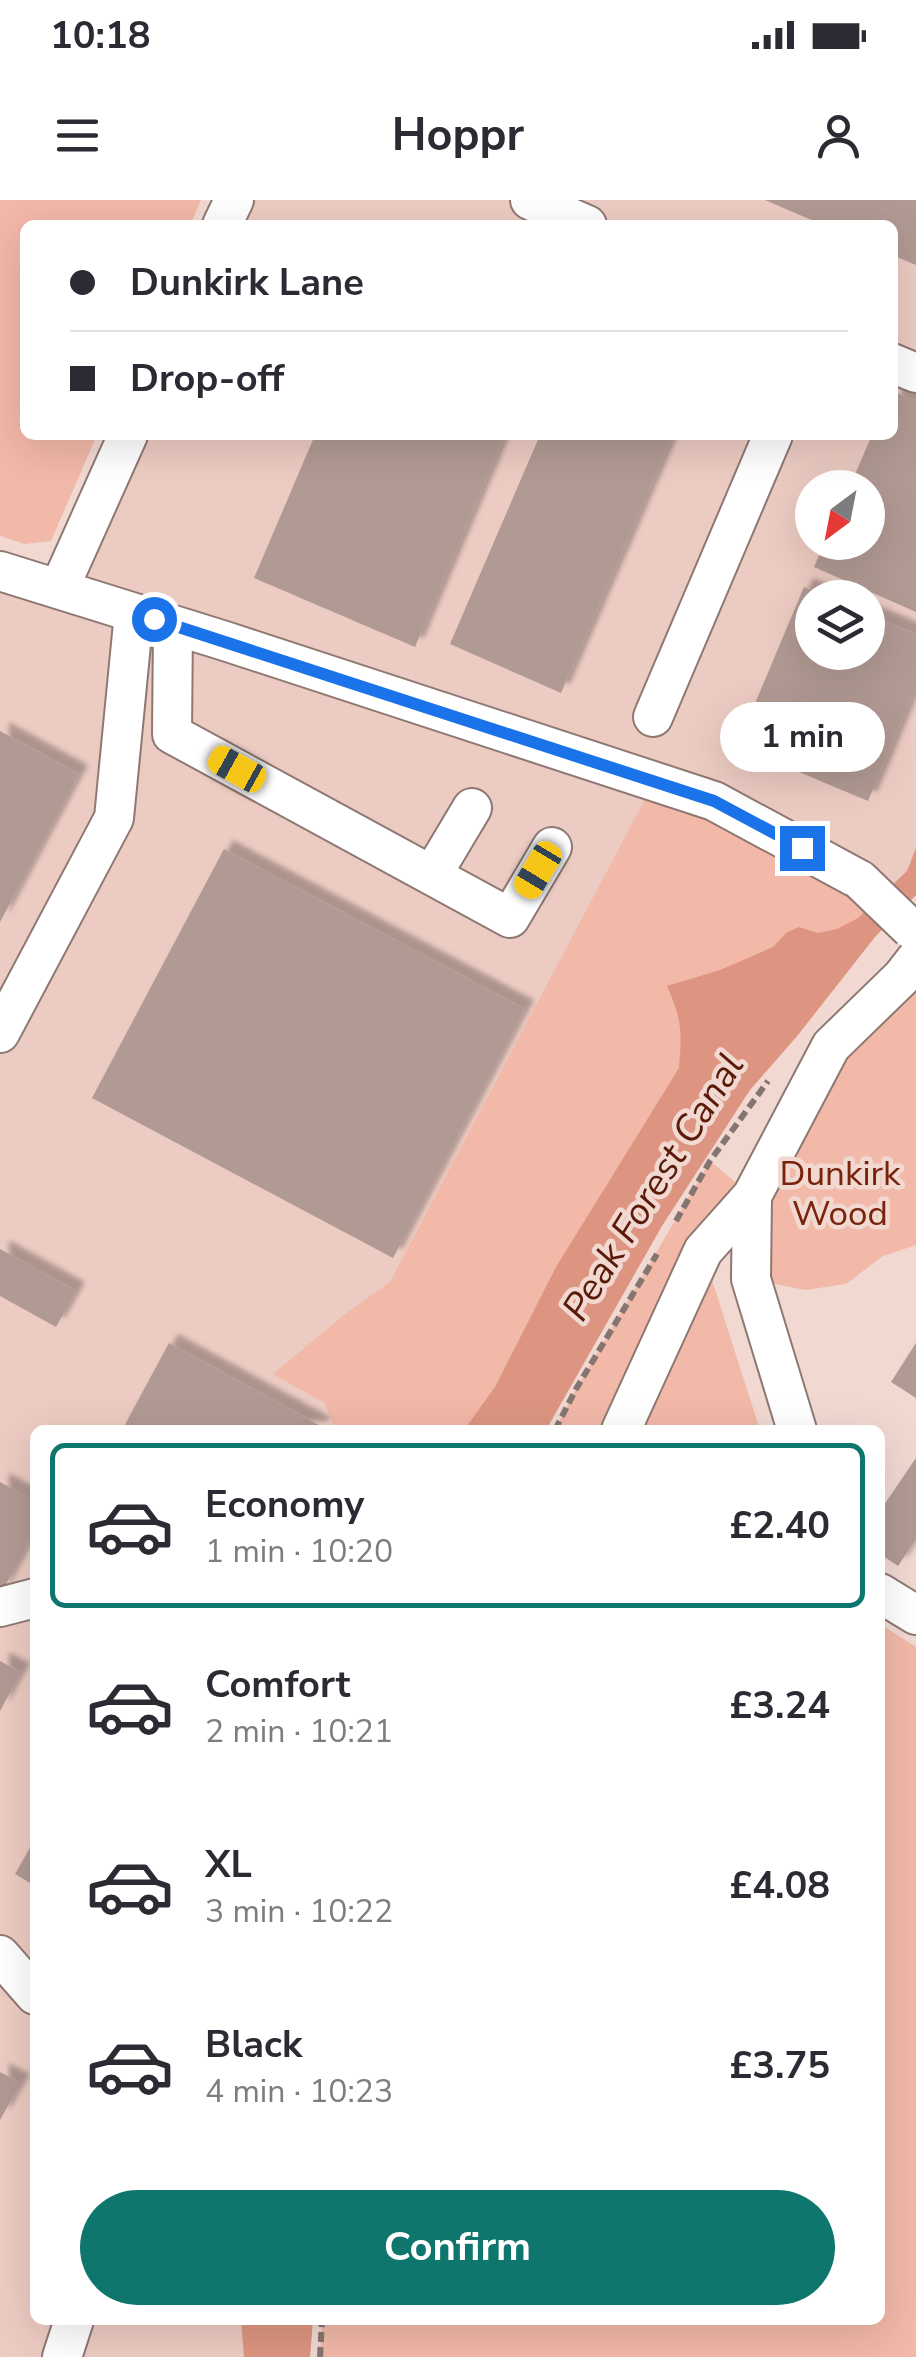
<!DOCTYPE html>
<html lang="en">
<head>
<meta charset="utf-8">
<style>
  :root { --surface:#fff; --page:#f2f2f3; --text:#2b2b33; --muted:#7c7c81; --line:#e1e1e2; --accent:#0f766e }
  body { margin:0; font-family:"Nunito Sans",sans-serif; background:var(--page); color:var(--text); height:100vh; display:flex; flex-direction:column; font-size:38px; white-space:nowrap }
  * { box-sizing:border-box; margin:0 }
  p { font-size:32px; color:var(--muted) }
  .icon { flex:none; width:55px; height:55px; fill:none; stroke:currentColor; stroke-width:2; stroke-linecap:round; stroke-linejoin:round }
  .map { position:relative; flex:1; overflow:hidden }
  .side { position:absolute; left:30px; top:1225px; width:855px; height:900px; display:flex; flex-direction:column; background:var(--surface); border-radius:15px; box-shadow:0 10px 40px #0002 }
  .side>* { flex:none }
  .top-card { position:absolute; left:20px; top:20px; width:878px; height:220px; border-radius:15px; box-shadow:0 10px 40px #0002; display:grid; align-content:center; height:220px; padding:0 50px; background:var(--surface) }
  .needle { width:65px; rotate:212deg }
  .fabs { position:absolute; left:795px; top:270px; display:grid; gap:20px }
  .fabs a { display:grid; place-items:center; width:90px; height:90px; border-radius:50%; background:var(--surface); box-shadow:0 10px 40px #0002; font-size:50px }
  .end { position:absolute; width:45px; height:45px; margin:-22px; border:12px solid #1a73e8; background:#fff; box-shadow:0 0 0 5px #fff }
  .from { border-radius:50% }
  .bubble { position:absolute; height:70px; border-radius:35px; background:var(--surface); box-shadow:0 10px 40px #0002; font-size:32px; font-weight:700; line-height:70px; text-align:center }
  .car { position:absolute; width:30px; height:60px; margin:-30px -15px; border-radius:12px; box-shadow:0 0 8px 2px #0007; background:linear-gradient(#f5c518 24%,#345 0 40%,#f5c518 0 76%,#345 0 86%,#f5c518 0) }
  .top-card b { display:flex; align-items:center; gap:35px; height:95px; font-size:38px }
  .top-card b+b { border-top:2px solid var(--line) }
  .top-card i { width:25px; height:25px; background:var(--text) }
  ul { padding:18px 0 0; list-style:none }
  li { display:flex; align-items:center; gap:30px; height:165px; margin:0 20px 15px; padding:0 30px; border:5px solid transparent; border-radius:15px }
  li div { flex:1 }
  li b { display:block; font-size:38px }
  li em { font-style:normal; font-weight:700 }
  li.active { border-color:var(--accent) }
  li>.icon { width:90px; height:90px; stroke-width:1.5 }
  .action { display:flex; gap:20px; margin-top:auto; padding:20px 50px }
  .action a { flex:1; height:115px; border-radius:60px; background:var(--accent); color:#fff; font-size:40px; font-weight:700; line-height:115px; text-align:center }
  .status { display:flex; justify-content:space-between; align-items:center; height:70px; padding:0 50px; background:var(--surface); direction:ltr }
  .status svg { height:28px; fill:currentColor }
  header { display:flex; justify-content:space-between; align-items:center; height:130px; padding:0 50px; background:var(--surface); font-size:45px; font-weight:700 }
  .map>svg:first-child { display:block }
  .built { fill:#eccbc2; fill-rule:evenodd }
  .green { fill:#f2b8a8 }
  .water { fill:#dd9581 }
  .building { fill:#b19a93; filter:url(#shadow) }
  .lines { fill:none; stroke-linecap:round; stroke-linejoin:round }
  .minor-casing { stroke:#8e7872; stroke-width:42 }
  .path { stroke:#857571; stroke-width:6; stroke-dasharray:10 5; stroke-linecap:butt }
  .minor { stroke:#fff; stroke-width:38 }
  .minor-bridge-casing { stroke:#8e7872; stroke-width:42; stroke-linecap:butt }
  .minor-bridge { stroke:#fff; stroke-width:38 }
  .route { stroke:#1a73e8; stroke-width:12 }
  .labels { text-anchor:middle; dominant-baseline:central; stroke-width:9; stroke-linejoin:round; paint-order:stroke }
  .park-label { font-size:35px; fill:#78230a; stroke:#f1d9d2 }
  .water-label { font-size:38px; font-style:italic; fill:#5a1a08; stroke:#f1d9d2 }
</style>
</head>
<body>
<div class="status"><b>10:18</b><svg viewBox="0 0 49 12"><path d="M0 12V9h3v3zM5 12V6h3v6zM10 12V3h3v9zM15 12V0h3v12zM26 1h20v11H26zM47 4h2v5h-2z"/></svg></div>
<header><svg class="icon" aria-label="menu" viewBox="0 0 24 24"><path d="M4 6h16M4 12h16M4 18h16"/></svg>Hoppr<svg class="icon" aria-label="person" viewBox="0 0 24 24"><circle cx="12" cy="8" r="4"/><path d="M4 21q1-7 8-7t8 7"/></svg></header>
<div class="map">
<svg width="916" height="2157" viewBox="0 0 916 2157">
  <defs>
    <filter id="shadow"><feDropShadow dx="9" dy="-9" stdDeviation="2.5" flood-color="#0004"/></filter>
  </defs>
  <rect width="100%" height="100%" fill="#f1d9d2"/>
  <path class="built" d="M234,0H916V682L853,742L502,1230H35V2120H274L275,2157H0V371L59,389L128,235H892V25H222ZM812,288H868V342H812ZM812,398H868V452H812Z"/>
  <path class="green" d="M0,0H201L190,25H25V235H97L51,341L25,344L0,336Z
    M654,582L889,708L853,742L502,1230H335L325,1203L273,1174L344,1115L390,1082Z
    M916,759V1045L883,1056L846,1084L805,1090L751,1079L752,998L703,1052L760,1230H555L576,1189L710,961L751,995L831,846Z
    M880,1424L916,1447V2157H320L322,2120H880Z"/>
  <path class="water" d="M916,648V695L875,737L798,835L750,890L662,1026L546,1230H464L495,1187L556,1067L679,868C682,831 682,820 667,786L720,770L773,747L786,733L799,727L818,733L837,729L858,718L907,671Z
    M241,2120H313L310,2157H244Z"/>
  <path class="building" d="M765,0H916V65L892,55V25H823Z
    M892,191L916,201V412L814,367L825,342H868V288H849L872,235H892Z
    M315,235H505L415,447L254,378Z
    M540,235H673L561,493L450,444Z
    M804,387L828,397L812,398V452H868V414L916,434V487L868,601L737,546Z
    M0,531L79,574L0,722Z
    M224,649L525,809L393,1058L92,898Z
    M0,1049L76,1091L56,1127L0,1096Z
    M169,1143L321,1226L319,1230H122Z
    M916,1143V1198L891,1182Z
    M916,1258V1339L898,1366L880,1354V1311Z
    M0,1282L35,1301V1331L0,1395Z
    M0,1461L21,1472L0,1511Z
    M35,1639V1686L15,1674Z
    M0,1872L21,1883L0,1920Z"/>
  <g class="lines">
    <defs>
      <path id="minor" d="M530,0L587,25
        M222,25L234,0
        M892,163L916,173
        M0,371L228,442L714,601L860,680
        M59,389L128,235
        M173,425L172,534L510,718L552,647
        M653,517L773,235
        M432,675L472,608
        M0,833L114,618L134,413
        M621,1230L703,1051L752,996
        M797,1230L751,1079L752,996L831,846L902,777L916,759
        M880,1393L916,1415
        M0,1407L35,1398
        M0,1755L35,1795
        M62,2157L74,2120"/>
    </defs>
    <use href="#minor" class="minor-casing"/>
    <path class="path" d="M676,1021L710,961L768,881
      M555,1230L576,1189L657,1054
      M320,2157L322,2120"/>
    <use href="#minor" class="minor"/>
    <defs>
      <path id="minor-bridge" d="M860,680L911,729"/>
    </defs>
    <use href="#minor-bridge" class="minor-bridge-casing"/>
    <use href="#minor-bridge" class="minor-bridge"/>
  </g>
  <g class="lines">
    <path class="route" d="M154,419L714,601L802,648"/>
  </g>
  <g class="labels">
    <g class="park-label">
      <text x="840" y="973">Dunkirk<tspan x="840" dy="40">Wood</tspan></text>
    </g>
    <g class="water-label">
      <text transform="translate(653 987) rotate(-58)">Peak Forest Canal</text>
    </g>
  </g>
</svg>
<div class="fabs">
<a><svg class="needle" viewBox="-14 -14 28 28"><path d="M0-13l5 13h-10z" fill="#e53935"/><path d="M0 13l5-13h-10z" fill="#7c7c81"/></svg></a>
<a><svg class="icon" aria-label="layers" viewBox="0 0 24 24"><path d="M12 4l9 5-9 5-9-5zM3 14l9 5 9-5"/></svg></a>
</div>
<i class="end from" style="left:154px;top:419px"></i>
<i class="end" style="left:802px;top:648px"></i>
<div class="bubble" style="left:720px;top:502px;width:165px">1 min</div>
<i class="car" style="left:237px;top:569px;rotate:299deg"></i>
<i class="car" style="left:538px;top:670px;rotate:211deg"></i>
<div class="top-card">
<b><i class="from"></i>Dunkirk Lane</b>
<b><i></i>Drop-off</b>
</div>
<section class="side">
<ul>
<li class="active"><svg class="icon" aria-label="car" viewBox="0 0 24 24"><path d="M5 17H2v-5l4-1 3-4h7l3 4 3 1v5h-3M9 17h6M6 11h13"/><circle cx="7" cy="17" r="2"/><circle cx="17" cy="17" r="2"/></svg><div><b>Economy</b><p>1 min · 10:20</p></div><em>£2.40</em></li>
<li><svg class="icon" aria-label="car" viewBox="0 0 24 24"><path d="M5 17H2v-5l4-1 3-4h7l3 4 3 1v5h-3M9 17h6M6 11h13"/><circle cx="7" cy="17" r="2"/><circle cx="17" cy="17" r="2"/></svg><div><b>Comfort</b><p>2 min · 10:21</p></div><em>£3.24</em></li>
<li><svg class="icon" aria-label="car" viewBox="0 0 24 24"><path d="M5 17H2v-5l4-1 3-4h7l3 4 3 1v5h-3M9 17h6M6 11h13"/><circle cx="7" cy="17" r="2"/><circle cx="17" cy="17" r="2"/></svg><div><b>XL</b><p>3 min · 10:22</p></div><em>£4.08</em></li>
<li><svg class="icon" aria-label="car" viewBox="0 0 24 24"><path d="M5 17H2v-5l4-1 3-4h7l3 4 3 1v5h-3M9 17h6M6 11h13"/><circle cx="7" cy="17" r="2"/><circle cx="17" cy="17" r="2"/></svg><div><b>Black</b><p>4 min · 10:23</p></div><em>£3.75</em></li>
</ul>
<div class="action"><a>Confirm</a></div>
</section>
</div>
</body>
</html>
